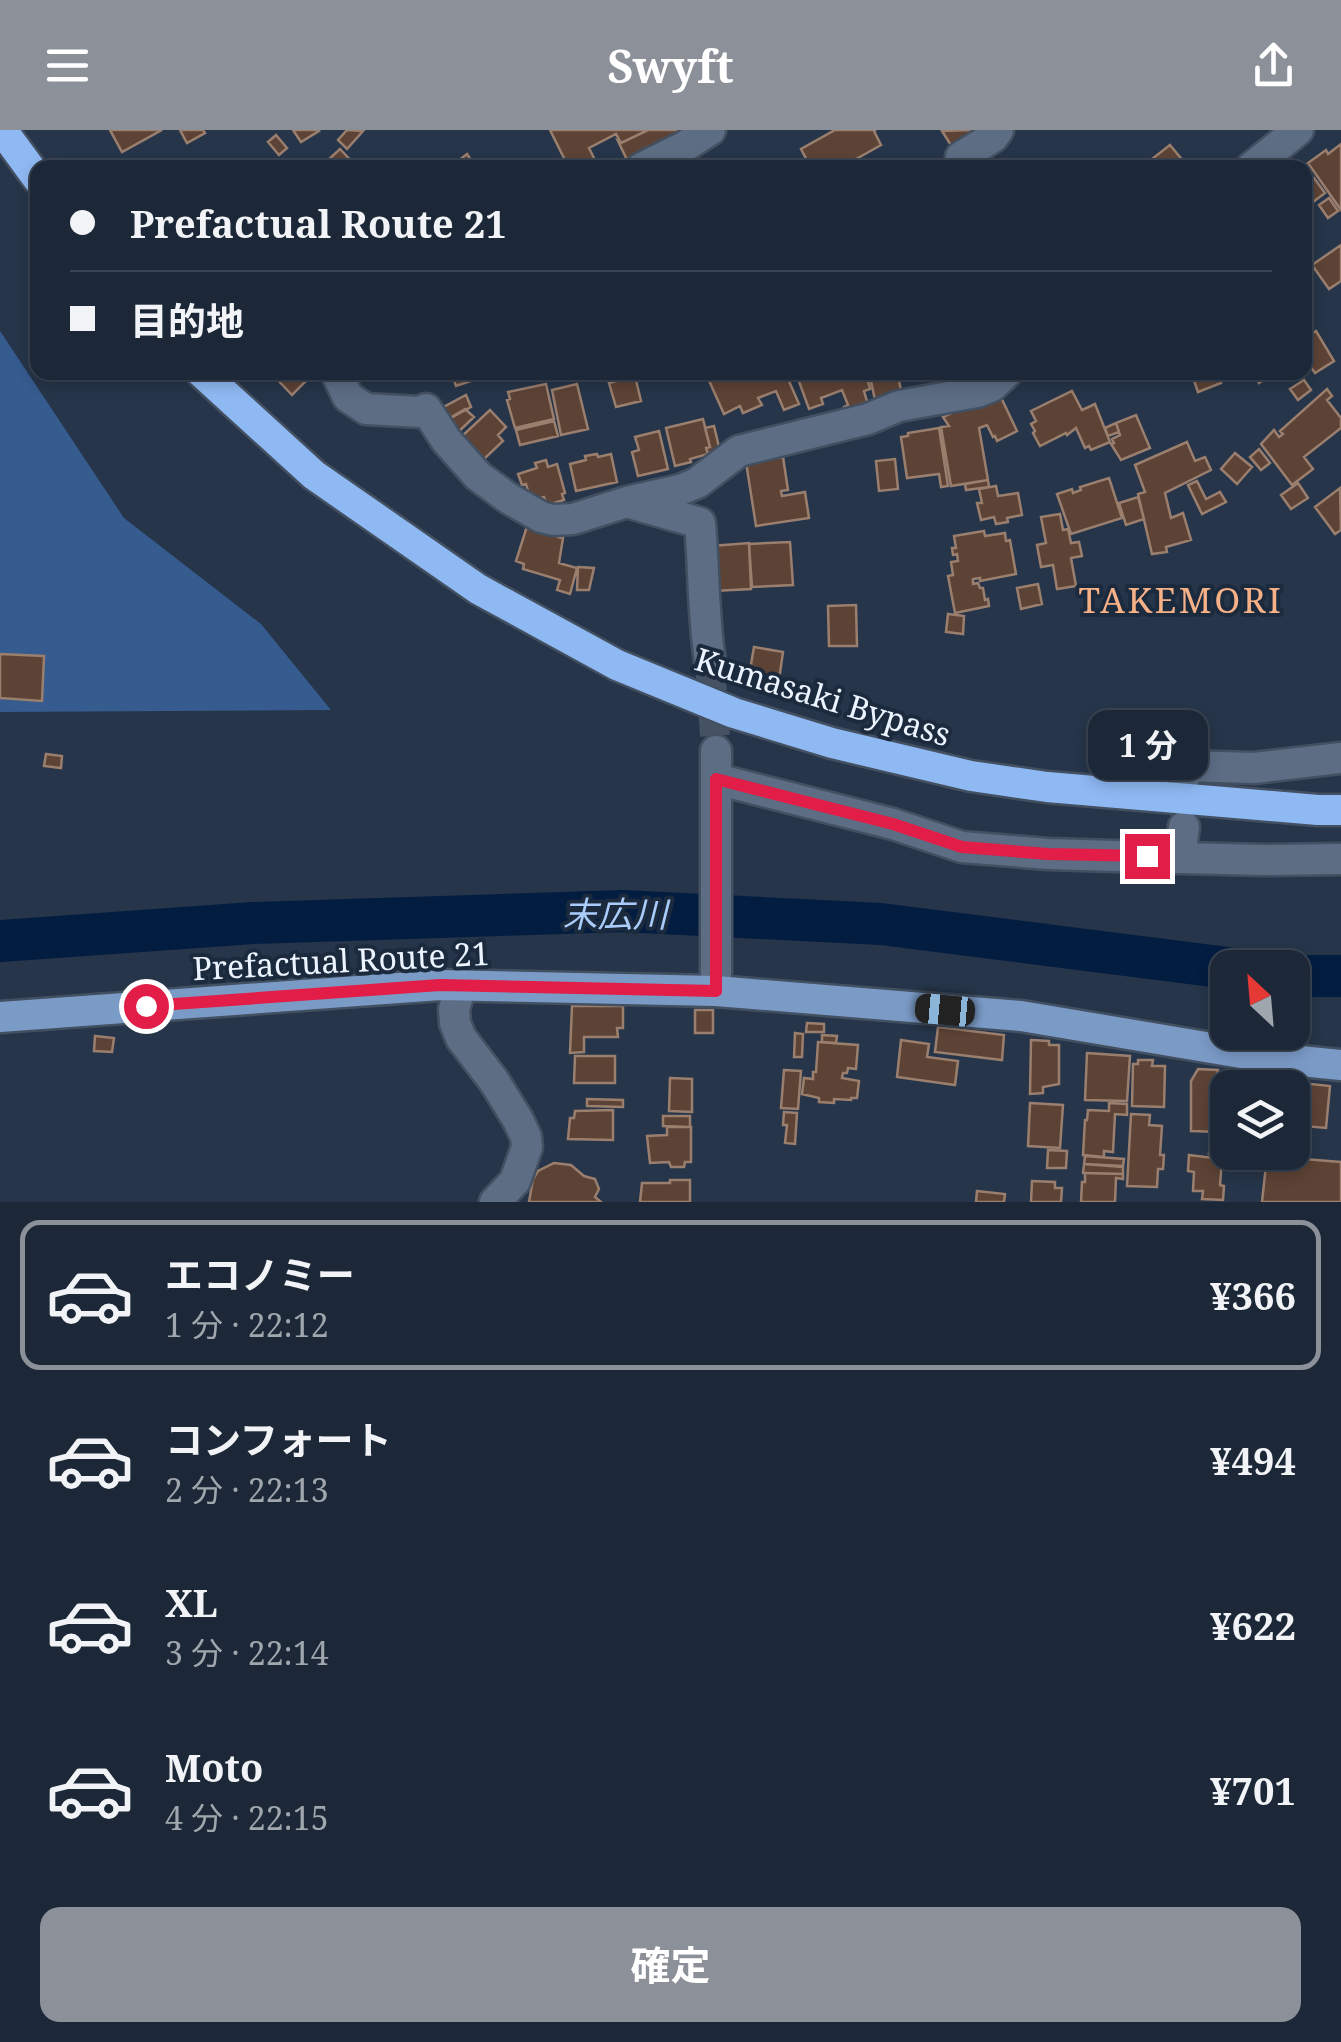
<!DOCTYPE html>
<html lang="ja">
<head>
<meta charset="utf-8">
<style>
  :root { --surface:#1c2837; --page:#293442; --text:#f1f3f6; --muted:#a0a6ad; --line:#3a4452; --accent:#8c9099 }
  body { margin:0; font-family:"Noto Serif","Noto Sans JP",serif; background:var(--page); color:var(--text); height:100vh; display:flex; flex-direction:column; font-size:38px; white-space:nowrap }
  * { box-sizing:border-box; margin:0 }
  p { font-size:32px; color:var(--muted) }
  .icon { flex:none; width:55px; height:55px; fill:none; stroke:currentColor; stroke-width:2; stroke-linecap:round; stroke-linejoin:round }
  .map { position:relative; height:1072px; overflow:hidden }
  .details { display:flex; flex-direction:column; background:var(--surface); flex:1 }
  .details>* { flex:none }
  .guide { position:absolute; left:30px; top:30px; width:1282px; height:220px; border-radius:20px; box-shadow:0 5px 15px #0003,0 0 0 2px var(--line); display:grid; align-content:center; height:220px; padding:0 40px; background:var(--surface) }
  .needle { width:65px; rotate:334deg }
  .controls { position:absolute; left:1210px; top:820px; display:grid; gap:20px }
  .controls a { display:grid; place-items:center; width:100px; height:100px; border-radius:20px; background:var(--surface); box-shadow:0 5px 15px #0003,0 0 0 2px var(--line); font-size:50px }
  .end { position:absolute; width:45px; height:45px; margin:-22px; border:12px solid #e11d48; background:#fff; box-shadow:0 0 0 5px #fff }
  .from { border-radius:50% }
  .bubble { position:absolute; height:70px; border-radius:20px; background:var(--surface); box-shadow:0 5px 15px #0003,0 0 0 2px var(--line); font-size:32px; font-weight:700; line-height:70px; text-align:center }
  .car { position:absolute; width:30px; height:60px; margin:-30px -15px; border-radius:12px; box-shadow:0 0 8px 2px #0007; background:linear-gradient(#222 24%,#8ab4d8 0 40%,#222 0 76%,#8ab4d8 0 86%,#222 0) }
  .guide b { display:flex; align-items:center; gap:35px; height:95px; font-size:38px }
  .guide b+b { border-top:2px solid var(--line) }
  .guide i { width:25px; height:25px; background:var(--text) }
  ul { padding:18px 0 0; list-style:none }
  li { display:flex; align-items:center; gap:30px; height:150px; margin:0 20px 15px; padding:0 20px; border:5px solid transparent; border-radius:20px }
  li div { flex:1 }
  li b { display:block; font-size:38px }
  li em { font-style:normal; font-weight:700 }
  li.on { border-color:var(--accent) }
  li>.icon { width:90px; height:90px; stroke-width:1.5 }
  .primary-button { display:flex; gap:20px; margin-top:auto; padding:20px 40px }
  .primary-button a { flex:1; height:115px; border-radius:20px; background:var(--accent); color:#fff; font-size:40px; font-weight:700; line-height:115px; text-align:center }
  header { display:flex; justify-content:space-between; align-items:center; height:130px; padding:0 40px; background:var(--accent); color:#fff; font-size:45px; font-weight:700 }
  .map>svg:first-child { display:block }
  .forest { fill:#365b8e }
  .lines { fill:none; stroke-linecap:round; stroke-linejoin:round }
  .river { stroke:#031d41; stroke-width:42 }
  .building { fill:#5c4335; stroke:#9b7f6e; stroke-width:2.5 }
  .minor-tunnel { stroke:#445264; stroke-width:30; stroke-dasharray:30 15; stroke-linecap:butt }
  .minor-casing { stroke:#435061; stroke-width:35 }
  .major-casing { stroke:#435061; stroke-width:35 }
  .highway-casing { stroke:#435061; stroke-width:35 }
  .minor { stroke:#5c6d84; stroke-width:30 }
  .major { stroke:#7b9bc7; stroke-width:30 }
  .highway { stroke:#8fb9f3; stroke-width:30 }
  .route { stroke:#e11d48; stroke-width:12 }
  .labels { text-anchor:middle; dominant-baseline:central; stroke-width:8; stroke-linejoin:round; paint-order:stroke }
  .street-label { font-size:32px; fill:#ecf4ff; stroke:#1c2a3e }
  .neighbourhood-label { font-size:35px; letter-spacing:2.5px; fill:#f7b187; stroke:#1c2a3e }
  .water-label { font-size:35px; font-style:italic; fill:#aaccfa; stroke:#1c2a3e }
</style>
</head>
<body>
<header><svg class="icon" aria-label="menu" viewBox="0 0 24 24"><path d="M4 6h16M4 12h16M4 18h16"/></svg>Swyft<svg class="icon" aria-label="share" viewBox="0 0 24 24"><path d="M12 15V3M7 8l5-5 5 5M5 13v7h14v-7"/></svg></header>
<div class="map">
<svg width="1341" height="1072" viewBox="0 0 1341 1072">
  <rect width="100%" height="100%" fill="#263549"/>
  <path class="forest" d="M0,201L124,388L261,494L331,580L0,582Z"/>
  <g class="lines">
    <path class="river" d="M0,811L253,793L623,781L881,794L1228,838
      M1292,846H1341"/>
  </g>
  <path class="building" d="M110,0H162L122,22Z
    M180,0H203L205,3L187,13Z
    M293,0H318L319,1L301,12Z
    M347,0L363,1L347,19L338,10Z
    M550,0H648L621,13L616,4L589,18L598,36L595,38H569Z
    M648,0H685L629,34L618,11L621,13Z
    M835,0H876L874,1L881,15L840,38H811L801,19Z
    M970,0L974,7L954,20L942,1Z
    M276,5L287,18L279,25L268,12Z
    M1341,14V80L1308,33L1326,20L1328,24Z
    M1170,15L1189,38H1145L1143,36Z
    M340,19L355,35L353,38H335L328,30Z
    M467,24L476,38H449Z
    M1314,48L1325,63L1309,75L1305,69V55Z
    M1329,68L1338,81L1328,88L1319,75Z
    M1341,115V151L1329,159L1312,135Z
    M1316,201L1334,231L1315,243L1311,237L1305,240V208Z
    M277,242H315L292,265L274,246Z
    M451,242H485L486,246L456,256Z
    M715,242H785L799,274L784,280L776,261L758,268L762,275L743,283L740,276L724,284L707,246Z
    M806,242L866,243L870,259L864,261L872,289L847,285L844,277L848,275L842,260L821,268L823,274L809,279L797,246Z
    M869,242H897L907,287L880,293Z
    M937,242H967L972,258L946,268Z
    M1191,242H1225L1226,245L1220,249L1221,253L1198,262Z
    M1253,242H1276L1259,253Z
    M635,246L641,271L616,277L609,253Z
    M1304,250L1311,260L1298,270L1290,259Z
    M546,254L554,289L515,298L507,270L510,269L508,262Z
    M577,254L588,299L561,305L552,260Z
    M1327,259L1332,266L1327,270L1341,288V298L1304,327L1313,339L1292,355L1261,314L1274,300L1279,307L1283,304L1280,301Z
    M998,261L1017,301L997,311L995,306L993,307L987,295L979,298L988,350L951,356L941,297L949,296L943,287Z
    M1072,261L1082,280L1095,274L1110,312L1091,320L1089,316L1085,318L1076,298L1067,305L1066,303L1040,316L1033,303L1035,301L1031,294L1036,291L1031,281Z
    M466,265L471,277L445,291L438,280Z
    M465,279L474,287L455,305L445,291Z
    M490,280L506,297L498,305L503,311L482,331L461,307Z
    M1136,285L1150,318L1121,330L1111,314L1114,313L1112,309L1120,305L1116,293Z
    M703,289L710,317L706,318L708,324L690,329L691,332L675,336L666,298Z
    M554,291L558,306L520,315L516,300Z
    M1116,293L1119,302L1108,306L1105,298Z
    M714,296L720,321L708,324L706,318L710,317L705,298Z
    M939,298L948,356L941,357L939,344L907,348L901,307L908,306V303Z
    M659,301L668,339L638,346L632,322L639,320L635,307Z
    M1187,312L1195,331L1205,327L1211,340L1165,363L1171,388L1183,383L1191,410L1166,417L1167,422L1152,424L1138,364L1145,362L1135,335Z
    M1259,319L1270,333L1261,340L1250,327Z
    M1235,323L1252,337L1237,354L1221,339Z
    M597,324L598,327L611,324L617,352L576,361L570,334L586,330L585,326Z
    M783,327L788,360L781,361L782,366L805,362L809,388L756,396L746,332Z
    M895,329L898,359L879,361L876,331Z
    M546,330L548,337L557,334L565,363L562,364L564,370L547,375L544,367L531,371L526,354L522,355L518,344L537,338L535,333Z
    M1109,348L1122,388L1071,404L1057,364L1072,359L1073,363L1081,360L1080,357Z
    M988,350L989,357L966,360L965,354Z
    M1197,351L1206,369L1220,362L1226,372L1202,384L1188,355Z
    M1298,353L1308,368L1291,379L1281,365Z
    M996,356L998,366L1018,363L1022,385L1007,388L1008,392L996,394L994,387L981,390L977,373H982L979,359Z
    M1340,358L1341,400L1335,404L1315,377Z
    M1138,367L1144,389L1126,395L1119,373Z
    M1060,384L1063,400L1068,399L1071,413L1079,412L1082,426L1071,428L1076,456L1057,459L1053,435L1041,437L1037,415L1046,413L1041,387Z
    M528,393L559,403L558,407L563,408L559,433L577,438L570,464L557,460L560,450L523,439L524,434L516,431Z
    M984,401L985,406L1005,403L1006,411L1010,410L1016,444L980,451V448L973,449V454L978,453L980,458H983L985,470L988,469L989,476L955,483L948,446L953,445L951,432L958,431L957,424L953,425L952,418H956L954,406Z
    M790,412L793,455L752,457L749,414Z
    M749,413L751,459L714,461L712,416Z
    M578,437L594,438L589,460H577Z
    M1038,454L1042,474L1021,479L1017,458Z
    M856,475L857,516H829L828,476Z
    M948,484L964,486L963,504L946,502Z
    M754,517L783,522L778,557L748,552Z
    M0,524L44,526L42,571L0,568Z
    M46,624L62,626L61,638L44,636Z
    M572,876H623V898H617L618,907H584V922L570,923Z
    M695,880H713V903H695Z
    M807,893L824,894V902H806Z
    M938,897L1004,905L1002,930L935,922Z
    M795,903L803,904L802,927H794Z
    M822,905L837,906L836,913L822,912Z
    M95,906L114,908L112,922L94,921Z
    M901,910L929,914L927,927L958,931L955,955L897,947Z
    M1031,910L1049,911V915H1059V954L1043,957V963L1030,964Z
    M818,912L858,915L856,939L848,938L847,943H843L842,948L859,951L857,968H851V970L834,969V973L819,972V968L802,964L804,948L813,949V942H816Z
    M1087,923L1130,926L1127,971L1085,970Z
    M575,926H615V953H574Z
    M1138,930H1153L1152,936H1165L1164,977L1132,976L1133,934H1138Z
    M1198,939L1218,940L1215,952H1220V1002L1191,1001V951Z
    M784,940L801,941L798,979L781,978Z
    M670,948L692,949V982L669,981Z
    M1274,950L1330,956L1326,998L1294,995L1292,1004V958H1273Z
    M587,969L623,970V977L587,976Z
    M1030,973L1063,975L1060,1018L1028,1016Z
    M1109,973L1127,974V985L1115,984L1113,1022L1104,1021V1027L1083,1025L1085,990H1087L1088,980L1109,981Z
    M613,980V1010L568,1009L570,988H574L575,981Z
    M784,982L797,983L795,1014L785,1013L787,995H783Z
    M1131,984L1150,985L1149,995L1162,996L1160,1025H1164L1163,1039H1158L1157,1057L1127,1056Z
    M663,986H690V997L663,996Z
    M667,997H691V1032H685L684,1037H671L669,1032L650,1033L647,1006L667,1005Z
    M1210,1007L1228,1008V1022H1230V1025L1209,1024Z
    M1048,1020L1067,1021L1066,1038H1047Z
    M1189,1025L1222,1029L1220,1055L1224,1056L1223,1070L1202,1069L1203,1061H1193L1194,1042L1188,1041Z
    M1085,1026L1124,1029L1123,1036L1084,1034Z
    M1267,1026L1341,1032V1072H1262Z
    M554,1033L571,1035L584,1046L595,1049L599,1059L595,1067L601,1072H529L533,1049L538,1041Z
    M1084,1034L1123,1037V1044L1083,1043Z
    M1085,1043L1123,1044V1049L1116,1048L1115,1072H1081L1082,1052H1085Z
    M670,1050H690V1072H640L642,1053H670Z
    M1032,1051L1055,1052V1058H1062L1061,1072H1031Z
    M977,1061L1005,1064L1004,1072H976Z"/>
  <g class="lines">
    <path class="minor-tunnel" d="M710,531L716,621"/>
    <defs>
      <path id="minor" d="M642,38L682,18L710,0
        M965,38L961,27L993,7L998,0
        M1251,38L1298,0
        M336,242L348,267L366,279L420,282L426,279L446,310L478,346L508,368L541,387L553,390L573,389L627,372L680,360L697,353L739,321L868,289L899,276L977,262L992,256L1007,242
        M630,373L700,393C704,439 703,485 710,531
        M1185,646V636L1254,638L1341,628
        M716,649L893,694L962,717L1048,724L1180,728L1184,697
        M1180,728L1264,730L1341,729
        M461,855L454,879L455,893L461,908L494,951L518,990L526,1007L527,1017L515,1051L495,1072
        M716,861V621"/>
      <path id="major" d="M0,887L440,855L716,861L1021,886L1271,928L1341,935"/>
      <path id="highway" d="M2,0L38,49
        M201,242L314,345L478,459L617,535L734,583L832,613L971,646L1047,657L1318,680H1341"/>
    </defs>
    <use href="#minor" class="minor-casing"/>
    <use href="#major" class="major-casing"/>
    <use href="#highway" class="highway-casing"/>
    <use href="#minor" class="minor"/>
    <use href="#major" class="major"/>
    <use href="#highway" class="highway"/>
  </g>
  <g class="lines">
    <path class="route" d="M146,876L440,855L716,861V649L893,694L962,717L1048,724L1147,726"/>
  </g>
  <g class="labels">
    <g class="street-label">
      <text transform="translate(823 566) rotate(17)">Kumasaki Bypass</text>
      <text transform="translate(341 830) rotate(-3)">Prefactual Route 21</text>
    </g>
    <g class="neighbourhood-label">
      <text x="1181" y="469">TAKEMORI</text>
    </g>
    <g class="water-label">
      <text x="615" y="783">末広川</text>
    </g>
  </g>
</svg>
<div class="controls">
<a><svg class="needle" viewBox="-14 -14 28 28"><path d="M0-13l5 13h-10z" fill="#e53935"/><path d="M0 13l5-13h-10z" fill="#a0a6ad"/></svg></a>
<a><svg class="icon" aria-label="layers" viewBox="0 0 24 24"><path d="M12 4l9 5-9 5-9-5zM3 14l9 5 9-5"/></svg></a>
</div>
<i class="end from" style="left:146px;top:876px"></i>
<i class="end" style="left:1147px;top:726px"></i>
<div class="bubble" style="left:1088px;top:580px;width:120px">1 分</div>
<i class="car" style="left:945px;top:880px;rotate:275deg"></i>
<div class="guide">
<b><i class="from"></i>Prefactual Route 21</b>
<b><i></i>目的地</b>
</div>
</div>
<section class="details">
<ul>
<li class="on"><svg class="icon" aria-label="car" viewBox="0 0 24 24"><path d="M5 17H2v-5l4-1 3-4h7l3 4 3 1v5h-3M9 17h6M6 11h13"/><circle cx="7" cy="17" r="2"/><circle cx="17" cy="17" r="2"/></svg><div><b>エコノミー</b><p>1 分 · 22:12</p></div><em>¥366</em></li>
<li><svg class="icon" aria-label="car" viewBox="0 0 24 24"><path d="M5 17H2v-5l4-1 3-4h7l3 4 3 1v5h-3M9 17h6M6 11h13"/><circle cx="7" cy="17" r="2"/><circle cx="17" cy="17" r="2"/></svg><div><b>コンフォート</b><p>2 分 · 22:13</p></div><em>¥494</em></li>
<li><svg class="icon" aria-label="car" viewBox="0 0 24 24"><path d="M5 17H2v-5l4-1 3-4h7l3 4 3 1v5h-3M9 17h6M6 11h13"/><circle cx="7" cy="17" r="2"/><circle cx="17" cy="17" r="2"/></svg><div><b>XL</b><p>3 分 · 22:14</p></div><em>¥622</em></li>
<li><svg class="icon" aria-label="car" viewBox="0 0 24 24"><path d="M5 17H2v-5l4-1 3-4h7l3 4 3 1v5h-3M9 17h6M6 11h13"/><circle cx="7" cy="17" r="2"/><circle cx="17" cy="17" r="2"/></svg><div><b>Moto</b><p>4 分 · 22:15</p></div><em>¥701</em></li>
</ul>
<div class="primary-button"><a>確定</a></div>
</section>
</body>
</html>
